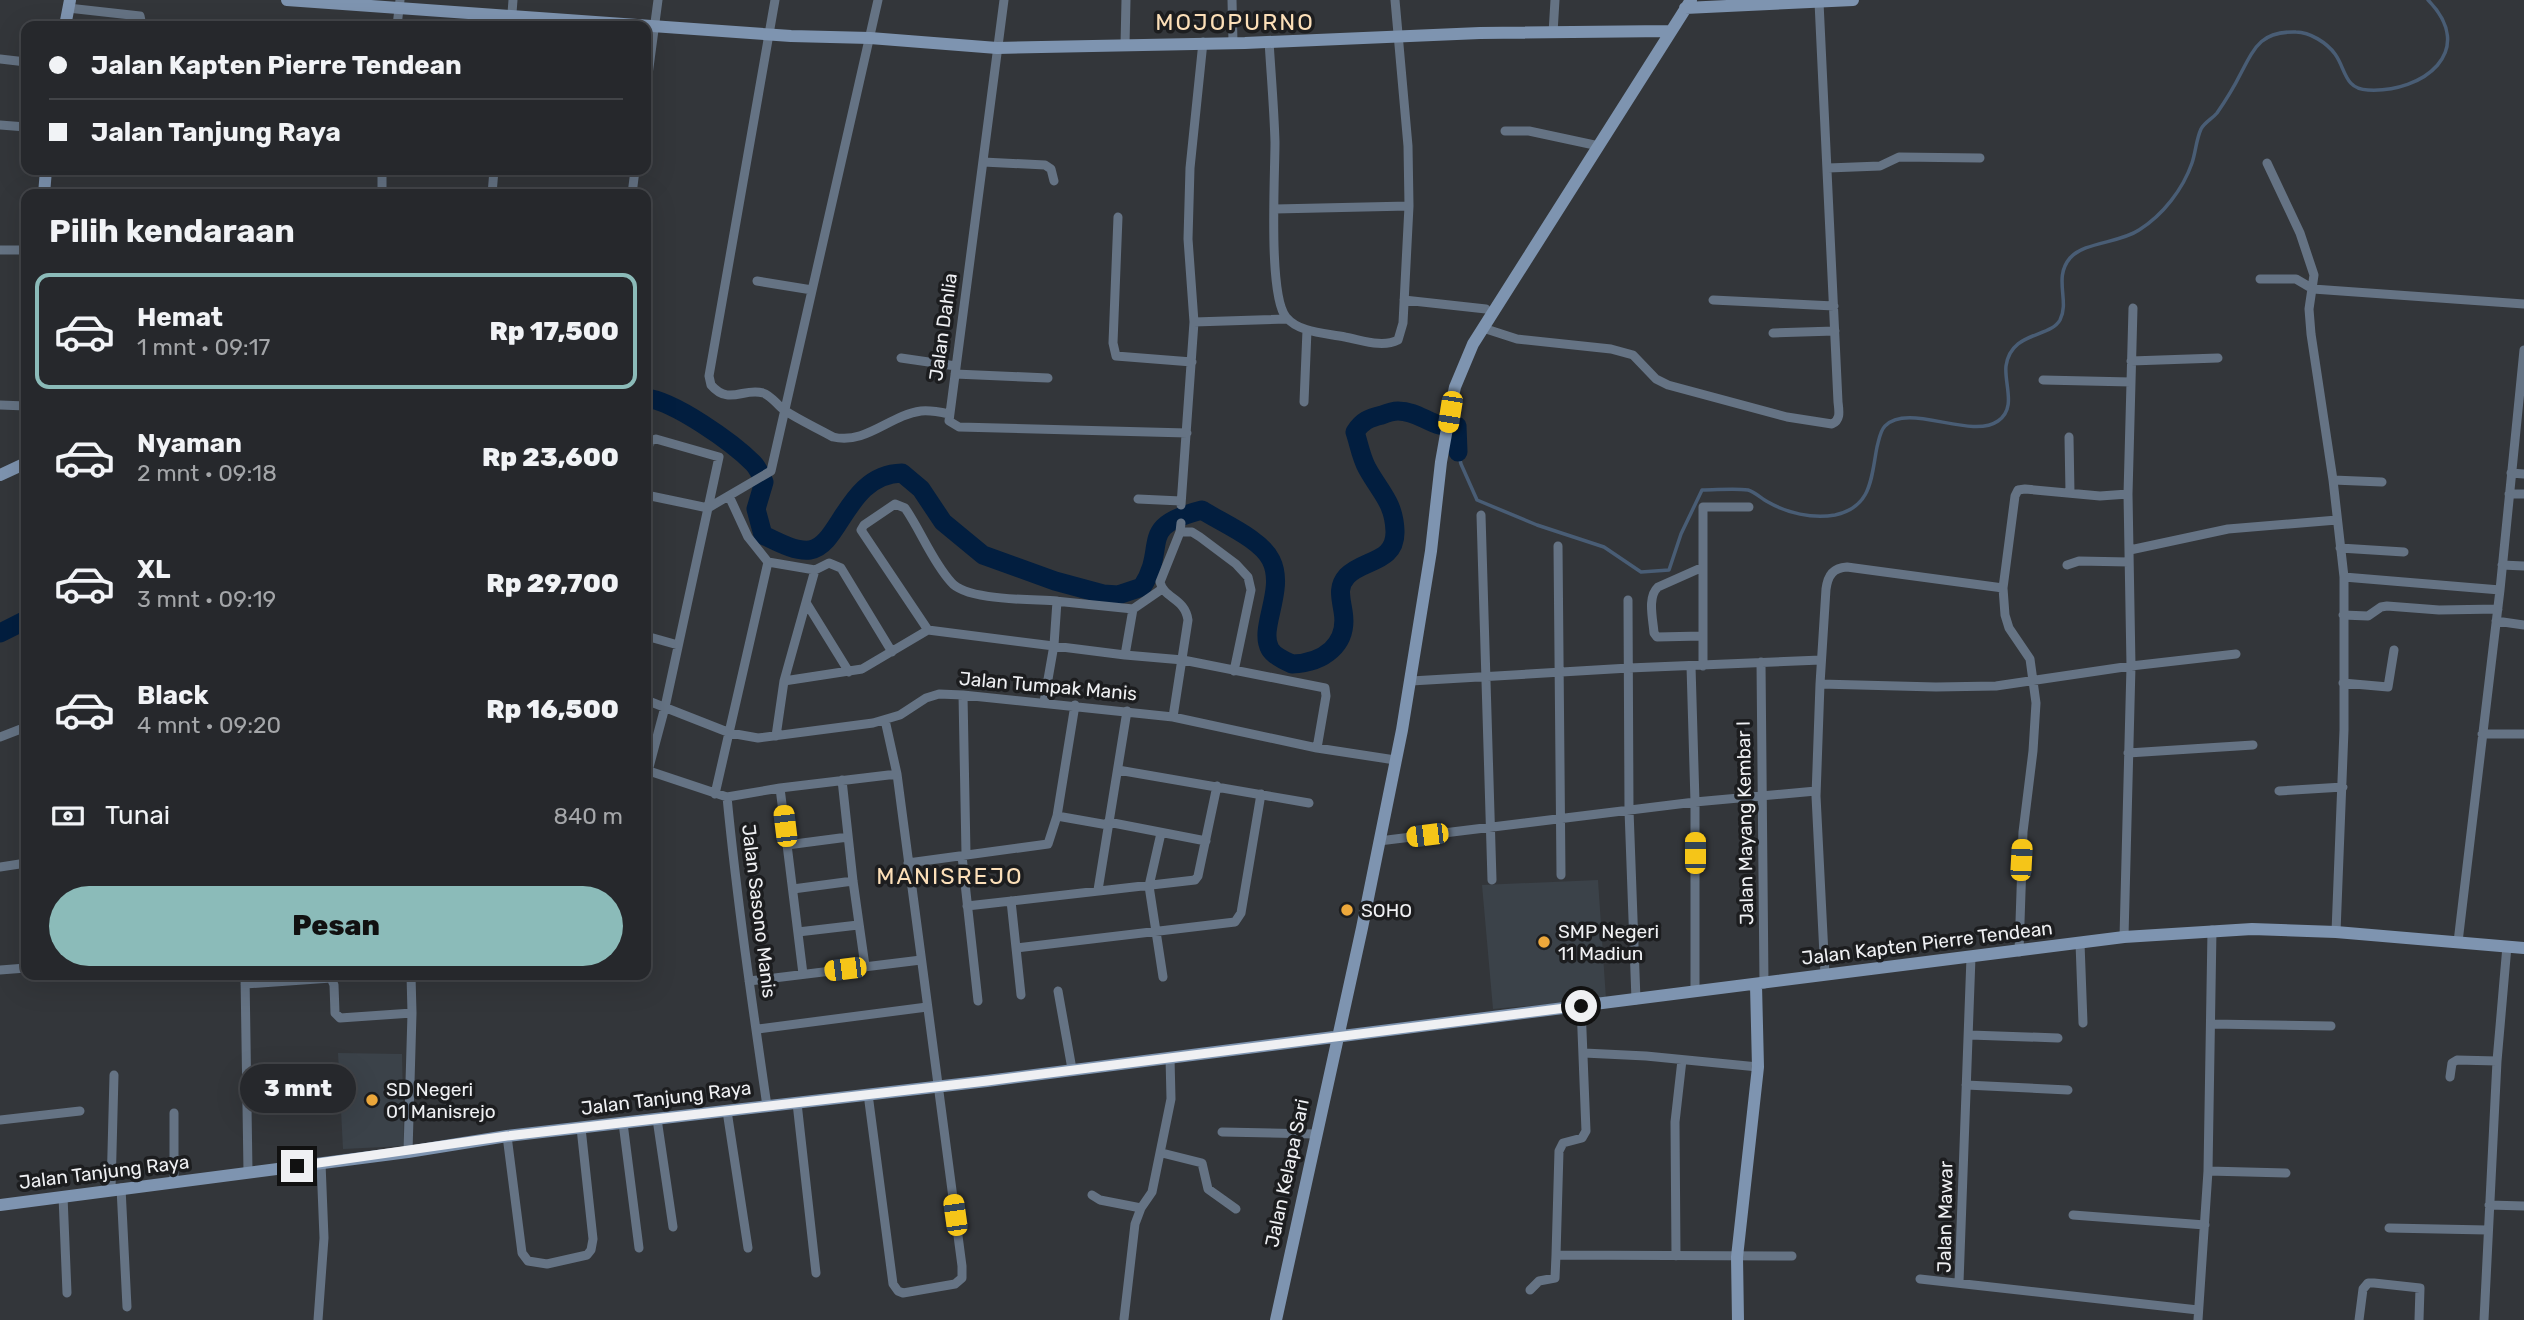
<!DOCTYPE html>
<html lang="id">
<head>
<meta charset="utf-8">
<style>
  :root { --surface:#26282c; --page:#2e3034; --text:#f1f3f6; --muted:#a4a6a9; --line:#424448; --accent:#8bbbb9 }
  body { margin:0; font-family:Rubik,sans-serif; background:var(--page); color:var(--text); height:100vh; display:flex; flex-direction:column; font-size:26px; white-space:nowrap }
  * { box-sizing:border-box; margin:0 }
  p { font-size:23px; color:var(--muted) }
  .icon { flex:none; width:38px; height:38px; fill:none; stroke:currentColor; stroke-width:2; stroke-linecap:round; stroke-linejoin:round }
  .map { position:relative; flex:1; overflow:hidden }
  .side { position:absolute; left:21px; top:189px; width:630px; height:791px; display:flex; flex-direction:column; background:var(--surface); border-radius:14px; box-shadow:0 7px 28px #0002,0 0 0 2px var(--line) }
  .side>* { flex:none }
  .top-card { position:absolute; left:21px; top:21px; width:630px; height:154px; border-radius:14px; box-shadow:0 7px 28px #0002,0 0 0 2px var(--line); display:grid; align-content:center; height:154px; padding:0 28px; background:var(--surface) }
  .end { position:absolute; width:32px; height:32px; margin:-16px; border:9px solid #eff0f3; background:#111; box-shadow:0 0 0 4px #111 }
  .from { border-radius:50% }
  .bubble { position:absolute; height:49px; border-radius:24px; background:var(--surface); box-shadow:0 7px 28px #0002,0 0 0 2px var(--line); font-size:23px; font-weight:800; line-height:49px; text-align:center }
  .car { position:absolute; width:21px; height:42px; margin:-21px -10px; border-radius:9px; box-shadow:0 0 5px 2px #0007; background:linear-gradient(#f5c518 24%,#345 0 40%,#f5c518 0 76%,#345 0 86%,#f5c518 0) }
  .top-card b { display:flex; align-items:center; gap:24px; height:66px; font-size:26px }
  .top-card b+b { border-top:2px solid var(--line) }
  .top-card i { width:18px; height:18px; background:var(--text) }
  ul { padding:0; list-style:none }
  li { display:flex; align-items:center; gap:21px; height:116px; margin:0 14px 10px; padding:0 14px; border:4px solid transparent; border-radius:14px }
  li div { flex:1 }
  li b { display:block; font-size:26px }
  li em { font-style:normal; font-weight:800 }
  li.active { border-color:var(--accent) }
  li>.icon { width:63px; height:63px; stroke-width:1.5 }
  h2 { padding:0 28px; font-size:32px; line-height:84px }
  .pay { display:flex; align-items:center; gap:18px; height:77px; padding:0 28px; font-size:26px }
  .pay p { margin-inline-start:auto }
  .button { display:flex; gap:14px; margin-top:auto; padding:14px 28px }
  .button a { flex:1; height:80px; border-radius:42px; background:var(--accent); color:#111; font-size:28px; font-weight:800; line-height:80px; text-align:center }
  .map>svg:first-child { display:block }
  .built { fill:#3b4249 }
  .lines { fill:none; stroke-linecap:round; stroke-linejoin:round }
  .stream { stroke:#495d75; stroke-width:3.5 }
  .river { stroke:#021e3f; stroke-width:19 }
  .street { stroke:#657384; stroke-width:9 }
  .secondary { stroke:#7e94b0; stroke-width:12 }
  .route { stroke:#eff0f3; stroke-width:9 }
  .poi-dot { fill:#eda83b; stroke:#1c1d1f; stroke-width:2.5 }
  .labels { text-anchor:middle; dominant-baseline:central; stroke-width:7; stroke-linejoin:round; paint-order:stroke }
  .street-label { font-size:19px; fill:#eff0f3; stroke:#1c1d1f }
  .poi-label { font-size:19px; fill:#eff0f3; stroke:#1c1d1f; text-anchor:start }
  .quarter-label { font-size:23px; letter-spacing:2px; fill:#fcdfb8; stroke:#1c1d1f }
</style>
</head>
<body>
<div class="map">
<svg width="2524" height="1320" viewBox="0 0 2524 1320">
  <rect width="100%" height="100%" fill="#33363a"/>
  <path class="built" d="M1598,880L1606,999L1493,1009L1482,885Z
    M338,1053L402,1054L404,1146L343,1149Z"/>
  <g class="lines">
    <path class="stream" d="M1458,452L1461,464L1477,500L1537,525L1604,547L1641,572L1669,570L1681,534L1702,490C1717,490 1734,488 1748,490C1755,492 1762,499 1768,502C1787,513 1812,519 1835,515C1872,507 1871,478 1877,447C1879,440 1880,431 1885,426C1908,402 1971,440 1998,421C2017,408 2004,384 2006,366C2011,331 2050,338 2060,320C2070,301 2053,278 2070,258C2084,242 2120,243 2139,230C2163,215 2183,189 2192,163C2196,151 2196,140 2201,129C2205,122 2212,119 2217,113C2226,100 2234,87 2241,73C2255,46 2262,31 2296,32C2310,32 2327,43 2335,54C2346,69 2344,89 2368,90C2423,93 2478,51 2428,0"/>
    <path class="river" d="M646,398C674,401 732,442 753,463C758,468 761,475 764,482L756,509L763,535C776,541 795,552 810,550C840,546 847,474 902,473L921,489L943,522L983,555L1055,581L1103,594L1118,595L1142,587C1169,545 1135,527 1202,510C1222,523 1261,539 1271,560C1286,590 1258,628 1270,649C1274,656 1285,661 1292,664C1323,663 1349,645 1343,611C1341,598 1337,587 1347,576C1363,559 1396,563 1395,531C1394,502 1380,492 1367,468C1361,457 1359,444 1355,432C1362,421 1369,418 1382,415C1387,413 1393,411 1398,411C1421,411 1433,430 1457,426L1458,452
      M0,633L26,620"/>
    <path class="street" d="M775,0L709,376L711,385C729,406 744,387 763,393C771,395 777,405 784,410C799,420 817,428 833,437C866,445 890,415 921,411C930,410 940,412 949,414
      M1004,0L949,421L959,427L1187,433
      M1232,0L1233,42
      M68,8L140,16L142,26
      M397,26L400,0
      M511,26L513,0
      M1553,33L1555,0
      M1269,41C1271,74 1274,108 1275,142C1275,176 1268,295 1286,317C1299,333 1326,333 1345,337C1362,340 1382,348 1398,340L1403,323L1409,206L1408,146L1395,0
      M1125,45L1126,0
      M0,59L26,62
      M646,90L658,0
      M0,125L26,127
      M1505,131H1529L1599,146
      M983,162L1045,165L1051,169L1054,181
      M2267,163L2300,233L2314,275L2309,309L2311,334L2333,480L2344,577V730L2336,932
      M1828,168L1880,166L1899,157L1980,158
      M382,194V170
      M492,194L494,170
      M632,194L635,170
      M1275,209L1409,206
      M1118,217L1113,343L1116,356L1192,362
      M0,250H26
      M2260,279H2296L2313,289L2524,304
      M757,281L812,290
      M1404,300L1486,309
      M1713,300L1834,306
      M1194,322L1287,319
      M1483,328L1517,339L1611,349L1633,355L1656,379L1668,385L1787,417L1832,424C1841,420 1839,411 1838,402L1819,2
      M1773,333L1835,331
      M901,358L956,366
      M2131,361L2218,358
      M955,374L1048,378
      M2043,380L2131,382
      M1304,402L1307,330
      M0,405L26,406
      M2069,437L2070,493
      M646,455L650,441L656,439L719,457L708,508L646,495
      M2511,473L2524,474
      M2333,480L2382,482
      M2509,494H2524
      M729,496L748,537L768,562L815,570L829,563L841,568L892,652
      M1138,499L1181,501
      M1181,505L1194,322L1188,239L1190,168L1203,42
      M1481,515L1492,880
      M1180,532H1192L1200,537L1236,564L1248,577L1251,590L1234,671
      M1558,546L1561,875
      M2340,548L2404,552
      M2130,550L2228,529L2337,520
      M2067,565L2079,561L2129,562
      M2502,565L2524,566
      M2344,577L2500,590
      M2003,588L1847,567C1833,568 1828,575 1826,589L1820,684L1936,687L1996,686L2131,666L2236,654
      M1628,600L1629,810L1636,1000
      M1055,601L1133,609L1162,589
      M807,604L849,672
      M2343,615L2368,616L2381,607L2387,606L2439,610L2498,609
      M2496,621L2524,625
      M928,630L861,530L864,525L895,504L905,508C921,531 932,561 951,582C966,601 1032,599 1057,601L1054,645L1044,702
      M646,636L678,645
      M1702,636L1657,637L1654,633C1653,619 1647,597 1658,587L1703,567
      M1125,655L1133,609
      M1761,662L1764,984
      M1691,666L1695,802V992
      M1703,666V507H1749
      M784,681L862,669L928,630L1125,655L1183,660L1325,688L1326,696L1317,748
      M1411,681L1629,668L1821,660
      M2343,683L2388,687L2394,650
      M1820,684L1816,796L1825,975
      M963,695L966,854
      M646,700L730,733L758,738L873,723L900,715L926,698L939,694L963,695L1173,717L1317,748L1395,760
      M1173,717L1188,620C1185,598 1164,599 1160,582L1180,532L1181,523
      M2482,734H2524
      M776,736L784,681L815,570
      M0,737L26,727
      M2128,753L2253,745
      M646,770L727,797L780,788L897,774
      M1118,770L1309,803
      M648,771L665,707L708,508L771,471L878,0
      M842,780L853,881L865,966
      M780,788L803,974
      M2279,791L2343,787
      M715,794L768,562
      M727,797C737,900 752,1003 767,1106
      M1057,816L1108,825
      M1108,822L1206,841
      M1161,833L1149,886L1163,977
      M1379,841L1695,802L1816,791
      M787,845L848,837
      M962,856L978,1001
      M908,863L1048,844L1057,816L1075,705
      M0,867L26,863
      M793,889L853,881
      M1098,890L1127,711
      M1011,901L1021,995
      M967,906L1195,880L1198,876L1217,786
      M798,932L858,925
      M2124,937L2131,666L2128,494L2133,308
      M2458,942L2500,590L2524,350
      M2080,943L2083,1023
      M1016,948L1235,922L1241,913L1261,794
      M2019,952L2023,832L2033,751L2036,703L2030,659L2009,628L2005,615L2003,588L2015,496L2018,490L2025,489L2100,496L2128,494
      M0,970L26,968
      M245,975L248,1172
      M749,981L921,960
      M245,984L331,978L334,985L335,1013L340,1018L412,1013
      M1058,991L1072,1069
      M1581,1006L1586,1131L1582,1138L1563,1143L1559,1151L1556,1255L1792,1256
      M2211,1024L2331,1026
      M758,1029L927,1007
      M1970,1035L2058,1038
      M1584,1053L1646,1056L1758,1067
      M2450,1077L2452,1063L2457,1060L2497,1061
      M1966,1085L2068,1090
      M868,1094L893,1284L898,1291L903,1293L955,1284L962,1278V1266L897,774L885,720
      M797,1103L816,1273
      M727,1111L748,1248
      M657,1119L673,1227
      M0,1120L80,1111
      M623,1123L639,1248
      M1222,1132L1315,1134
      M507,1136L522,1253L528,1261L547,1264L587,1255L591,1250L593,1239L581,1128
      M408,1152L412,1013L411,975
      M1162,1153L1202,1163L1208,1189L1236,1209
      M2208,1171L2286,1173
      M174,1182V1113
      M121,1188L127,1307
      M111,1190L114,1075
      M1092,1195L1100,1200L1141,1208
      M63,1196L67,1293
      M2489,1205L2524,1206
      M2073,1215L2205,1225
      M2389,1228L2487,1230
      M1676,1256L1675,1122L1682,1060
      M1920,1279L2198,1310
      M1959,1282L1971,957
      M1530,1290L1539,1281L1555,1278L1556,1255
      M1124,1319L1135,1224L1141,1208L1152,1192L1171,1099L1170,1057
      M318,1320L324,1238L321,1163
      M2198,1320L2208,1171L2212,930
      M2359,1320L2363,1289L2368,1283H2374L2420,1288L2419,1320
      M2484,1320L2497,1061L2507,946"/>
    <path class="secondary" d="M287,0L791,36L870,38L997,48L1245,43L1480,33L1670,31
      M1685,8L1853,0
      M65,26L70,0
      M44,194L46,170
      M0,475L26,463
      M0,1205L408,1152L507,1136L987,1081L2124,937L2252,929L2336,932L2524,948
      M1276,1320L1362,928L1402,730L1431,551L1441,462L1451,406L1455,387L1473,344L1691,0
      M1738,1320L1737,1257L1758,1067L1756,985"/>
  </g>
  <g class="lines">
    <path class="route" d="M297,1166L507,1136L987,1081L1581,1006"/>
  </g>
  <g class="poi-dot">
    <circle cx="1347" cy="910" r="7"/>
    <circle cx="1544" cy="942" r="7"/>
    <circle cx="372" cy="1100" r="7"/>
  </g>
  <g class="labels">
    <g class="street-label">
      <text transform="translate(943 327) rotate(-82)">Jalan Dahlia</text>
      <text transform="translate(1048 686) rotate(5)">Jalan Tumpak Manis</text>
      <text transform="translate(1745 823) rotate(-91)">Jalan Mayang Kembar I</text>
      <text transform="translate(759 911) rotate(83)">Jalan Sasono Manis</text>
      <text transform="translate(1927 943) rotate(-7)">Jalan Kapten Pierre Tendean</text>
      <text transform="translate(666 1098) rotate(-7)">Jalan Tanjung Raya</text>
      <text transform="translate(104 1172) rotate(-7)">Jalan Tanjung Raya</text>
      <text transform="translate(1287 1173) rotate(-78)">Jalan Kelapa Sari</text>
      <text transform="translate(1945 1217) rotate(-89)">Jalan Mawar</text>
    </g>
    <g class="poi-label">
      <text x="1361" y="910">SOHO</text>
      <text x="1558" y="931">SMP Negeri<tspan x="1558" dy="22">11 Madiun</tspan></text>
      <text x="386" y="1089">SD Negeri<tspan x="386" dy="22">01 Manisrejo</tspan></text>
    </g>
    <g class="quarter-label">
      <text x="1235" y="22">MOJOPURNO</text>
      <text x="950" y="876">MANISREJO</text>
    </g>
  </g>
</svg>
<i class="end from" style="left:1581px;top:1006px"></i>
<i class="end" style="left:297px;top:1166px"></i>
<div class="bubble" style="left:240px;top:1064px;width:116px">3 mnt</div>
<i class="car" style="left:1450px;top:412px;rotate:189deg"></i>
<i class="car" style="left:785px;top:826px;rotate:353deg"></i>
<i class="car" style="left:1427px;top:835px;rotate:263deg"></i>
<i class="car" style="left:1695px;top:853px;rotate:0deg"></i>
<i class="car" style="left:2021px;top:860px;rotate:3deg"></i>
<i class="car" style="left:845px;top:969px;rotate:263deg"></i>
<i class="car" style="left:955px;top:1215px;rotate:352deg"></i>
<div class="top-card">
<b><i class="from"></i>Jalan Kapten Pierre Tendean</b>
<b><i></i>Jalan Tanjung Raya</b>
</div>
<section class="side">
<h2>Pilih kendaraan</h2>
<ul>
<li class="active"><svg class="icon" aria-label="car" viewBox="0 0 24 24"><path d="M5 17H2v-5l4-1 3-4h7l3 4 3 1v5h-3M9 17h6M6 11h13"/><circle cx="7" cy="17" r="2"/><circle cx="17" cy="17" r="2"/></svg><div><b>Hemat</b><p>1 mnt · 09:17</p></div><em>Rp 17,500</em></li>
<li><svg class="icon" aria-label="car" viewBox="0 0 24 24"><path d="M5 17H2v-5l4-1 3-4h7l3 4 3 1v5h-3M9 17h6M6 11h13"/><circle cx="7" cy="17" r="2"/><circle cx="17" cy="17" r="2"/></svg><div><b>Nyaman</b><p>2 mnt · 09:18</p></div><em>Rp 23,600</em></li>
<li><svg class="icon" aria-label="car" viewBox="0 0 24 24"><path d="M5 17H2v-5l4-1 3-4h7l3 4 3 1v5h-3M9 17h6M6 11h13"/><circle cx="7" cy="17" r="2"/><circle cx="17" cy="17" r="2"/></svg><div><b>XL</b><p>3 mnt · 09:19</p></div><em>Rp 29,700</em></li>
<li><svg class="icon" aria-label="car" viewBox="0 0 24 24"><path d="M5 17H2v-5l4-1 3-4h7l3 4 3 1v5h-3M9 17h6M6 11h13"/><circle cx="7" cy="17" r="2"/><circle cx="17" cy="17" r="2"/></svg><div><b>Black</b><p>4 mnt · 09:20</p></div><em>Rp 16,500</em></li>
</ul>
<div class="pay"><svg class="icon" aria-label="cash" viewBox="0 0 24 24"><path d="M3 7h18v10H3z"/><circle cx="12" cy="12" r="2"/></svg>Tunai<p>840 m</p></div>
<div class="button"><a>Pesan</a></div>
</section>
</div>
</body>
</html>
